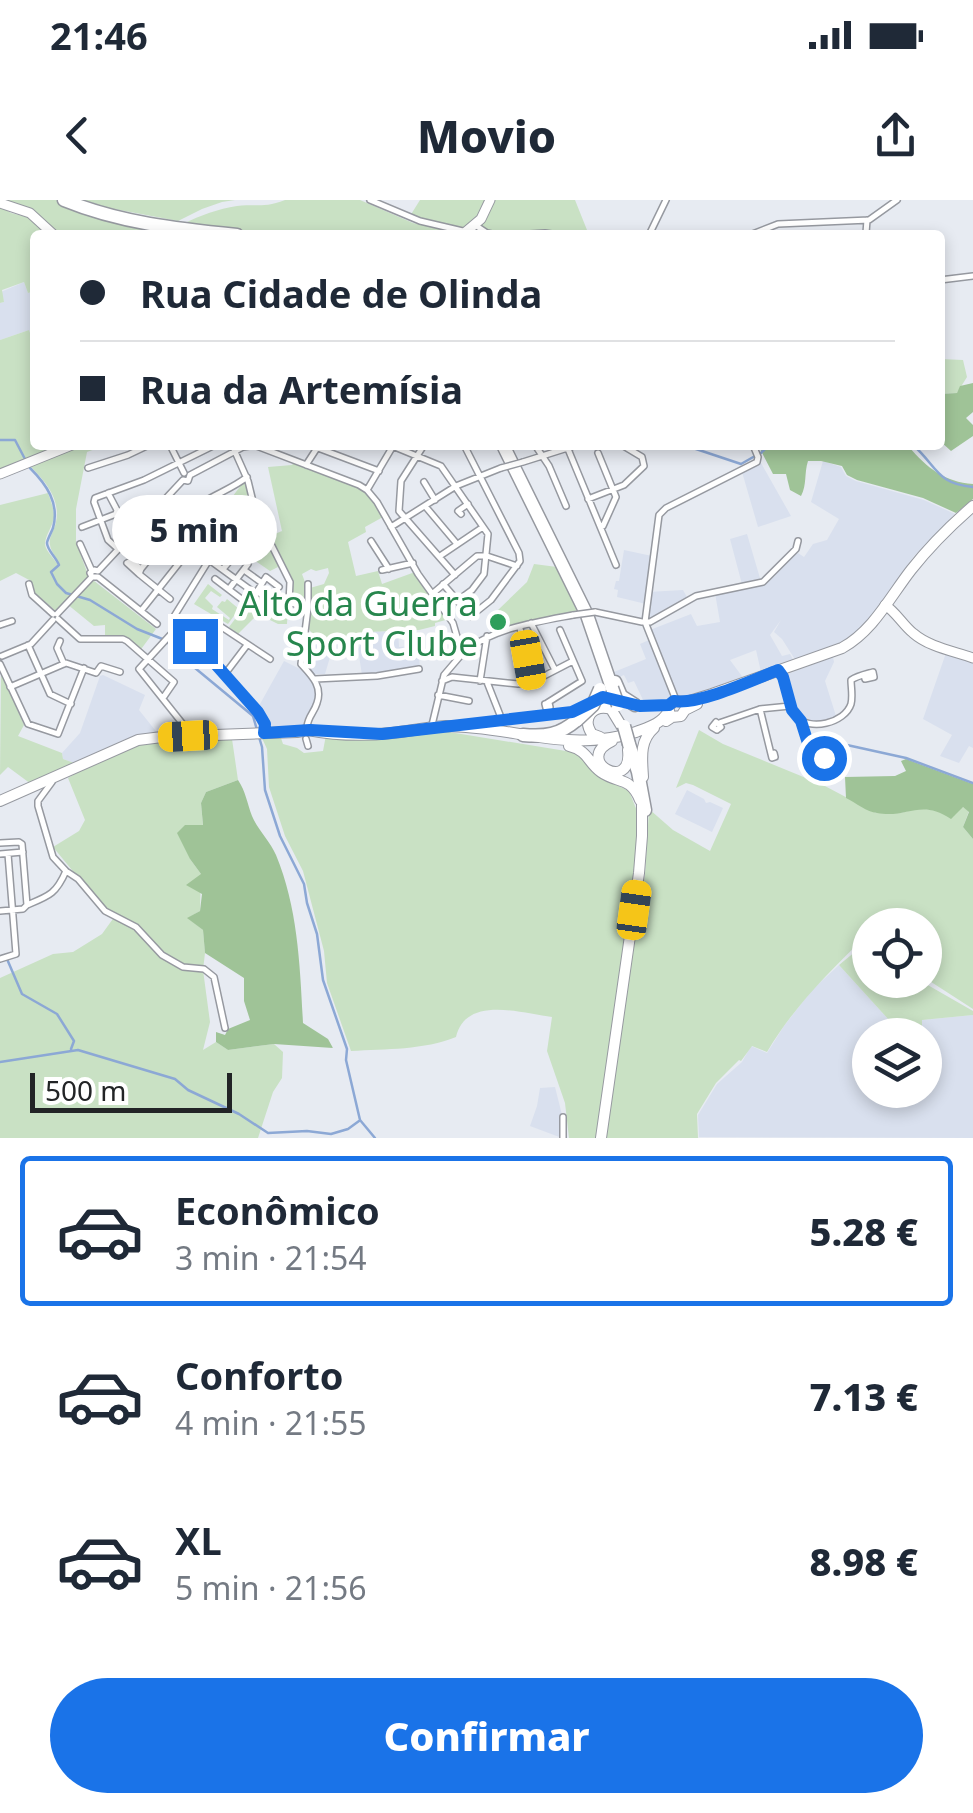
<!DOCTYPE html>
<html lang="pt">
<head>
<meta charset="utf-8">
<style>
  :root { --surface:#fff; --page:#f2f2f3; --text:#1f2937; --muted:#747a83; --line:#e0e1e3; --accent:#1a73e8 }
  body { margin:0; font-family:"Noto Sans",sans-serif; background:var(--page); color:var(--text); height:100vh; display:flex; flex-direction:column; font-size:38px; white-space:nowrap }
  * { box-sizing:border-box; margin:0 }
  p { font-size:32px; color:var(--muted) }
  .icon { flex:none; width:55px; height:55px; fill:none; stroke:currentColor; stroke-width:2; stroke-linecap:round; stroke-linejoin:round }
  .map { position:relative; height:938px; overflow:hidden }
  .panel { display:flex; flex-direction:column; background:var(--surface); flex:1 }
  .panel>* { flex:none }
  .hud { position:absolute; left:30px; top:30px; width:915px; height:220px; border-radius:10px; box-shadow:0 5px 15px #0003; display:grid; align-content:center; height:220px; padding:0 50px; background:var(--surface) }
  .tools { position:absolute; left:852px; top:708px; display:grid; gap:20px }
  .tools a { display:grid; place-items:center; width:90px; height:90px; border-radius:50%; background:var(--surface); box-shadow:0 5px 15px #0003; font-size:50px }
  .scale { position:absolute; left:30px; bottom:25px; width:202px; box-sizing:border-box; padding-left:10px; border:5px solid #222426; border-top:0; font-size:28px; line-height:35px; white-space:nowrap; color:#222426; -webkit-text-stroke:8px #fff; paint-order:stroke }
  .end { position:absolute; width:45px; height:45px; margin:-22px; border:12px solid #1a73e8; background:#fff; box-shadow:0 0 0 5px #fff }
  .from { border-radius:50% }
  .bubble { position:absolute; height:70px; border-radius:35px; background:var(--surface); box-shadow:0 5px 15px #0003; font-size:32px; font-weight:800; line-height:70px; text-align:center }
  .car { position:absolute; width:30px; height:60px; margin:-30px -15px; border-radius:12px; box-shadow:0 0 8px 2px #0007; background:linear-gradient(#f5c518 24%,#345 0 40%,#f5c518 0 76%,#345 0 86%,#f5c518 0) }
  .hud b { display:flex; align-items:center; gap:35px; height:95px; font-size:38px }
  .hud b+b { border-top:2px solid var(--line) }
  .hud i { width:25px; height:25px; background:var(--text) }
  ul { padding:18px 0 0; list-style:none }
  li { display:flex; align-items:center; gap:30px; height:150px; margin:0 20px 15px; padding:0 30px; border:5px solid transparent; border-radius:10px }
  li div { flex:1 }
  li b { display:block; font-size:38px }
  li em { font-style:normal; font-weight:800 }
  li.active { border-color:var(--accent) }
  li>.icon { width:90px; height:90px; stroke-width:1.5 }
  .action { display:flex; gap:20px; margin-top:auto; padding:20px 50px }
  .action a { flex:1; height:115px; border-radius:60px; background:var(--accent); color:#fff; font-size:40px; font-weight:800; line-height:115px; text-align:center }
  .status { display:flex; justify-content:space-between; align-items:center; height:70px; padding:0 50px; background:var(--surface); direction:ltr }
  .status svg { height:28px; fill:currentColor }
  header { display:flex; justify-content:space-between; align-items:center; height:130px; padding:0 50px; background:var(--surface); font-size:45px; font-weight:800 }
  .map>svg:first-child { display:block }
  .built { fill:#d9e0ee }
  .green { fill:#c9e1c4 }
  .forest { fill:#9fc397 }
  .lines { fill:none; stroke-linecap:round; stroke-linejoin:round }
  .stream { stroke:#8ca8d5; stroke-width:2.5 }
  .street-casing { stroke:#9699a0; stroke-width:8 }
  .secondary-casing { stroke:#9699a0; stroke-width:11 }
  .primary-casing { stroke:#9699a0; stroke-width:12 }
  .highway-casing { stroke:#9699a0; stroke-width:15 }
  .street { stroke:#fff; stroke-width:5 }
  .secondary { stroke:#fff; stroke-width:9 }
  .primary { stroke:#fff; stroke-width:10 }
  .highway { stroke:#fff; stroke-width:12 }
  .street-bridge-casing { stroke:#9699a0; stroke-width:8; stroke-linecap:butt }
  .highway-bridge-casing { stroke:#9699a0; stroke-width:15; stroke-linecap:butt }
  .street-bridge { stroke:#fff; stroke-width:5 }
  .highway-bridge { stroke:#fff; stroke-width:12 }
  .route { stroke:#1a73e8; stroke-width:12 }
  .leisure-dot { fill:#2e9e5b; stroke:#fff; stroke-width:4 }
  .labels { text-anchor:middle; dominant-baseline:central; stroke-width:9; stroke-linejoin:round; paint-order:stroke }
  .leisure-label { font-size:35px; fill:#27864d; stroke:#fff; text-anchor:end }
</style>
</head>
<body>
<div class="status"><b>21:46</b><svg viewBox="0 0 49 12"><path d="M0 12V9h3v3zM5 12V6h3v6zM10 12V3h3v9zM15 12V0h3v12zM26 1h20v11H26zM47 4h2v5h-2z"/></svg></div>
<header><svg class="icon" aria-label="back" viewBox="0 0 24 24"><path d="M15 5l-7 7 7 7"/></svg>Movio<svg class="icon" aria-label="share" viewBox="0 0 24 24"><path d="M12 15V3M7 8l5-5 5 5M5 13v7h14v-7"/></svg></header>
<div class="map">
<svg width="973" height="938" viewBox="0 0 973 938">
  <rect width="100%" height="100%" fill="#e7ebf2"/>
  <path class="built" d="M24,82L28,93L35,91V147L29,130L0,140V103L4,102L1,92Z
    M823,261L841,267L846,276L856,281L924,300L955,314L914,356L863,428L846,442L796,461L782,439L774,432L781,420L770,435L782,456L790,454L794,461L761,472L756,450L730,460L744,479L678,499L669,477L673,498L644,502L634,481L628,483L624,475L617,478L614,472L646,459L640,444L649,440L643,425L646,404L617,397L618,390L614,389L616,381H619L624,350L652,356L648,392L683,390L688,399L649,423L650,430L691,414L697,426L720,422L715,393L743,388L730,339L747,334L762,385L775,376L789,358L798,353L804,357L813,344L827,340L839,319L811,302Z
    M761,263L791,316L758,327L742,272Z
    M398,431L399,447L418,446L420,468L362,475L358,449L368,432Z
    M306,441L328,443L333,447L325,474H314L304,465Z
    M946,453L973,461V548L969,546L959,563L940,556L952,535L923,519Z
    M833,457L834,462L825,481L836,516L821,522H810L799,517L793,509L785,475Z
    M284,461L310,474L316,491L314,504L308,514L305,528L261,527L260,517L254,510L260,504Z
    M103,475L145,495L139,510L159,535H142L117,543V546L77,564L63,559L62,553L80,533L100,476Z
    M687,590L704,599L706,603L710,602L723,608L712,632L675,614Z
    M839,765L889,820L890,825L886,831L892,835H870V890H925V835H922V820L973,815V938L699,937L698,915L717,884L742,862L751,846L767,853L784,826L812,790Z
    M555,887L562,915V938L530,926L537,906L540,888Z"/>
  <path class="green" d="M6,0H56L70,7L208,35H57Z
    M84,0H235L222,2L202,9L178,21L109,8Z
    M285,0H360L413,23L461,34L268,35L183,24C201,15 218,9 237,6C257,4 265,8 285,0Z
    M420,0H486L474,23L465,29L410,16Z
    M493,0H575L589,35C574,35 560,31 546,31C522,30 500,39 479,25Z
    M0,6L11,13L31,18L48,35H35V91L28,93L24,82L2,90L4,102L0,103Z
    M29,130L35,147V245H66L0,274V140Z
    M940,159L963,160L967,177L957,193L940,194Z
    M80,245H106L87,252L76,309V342L84,364L89,377L156,429L139,452L127,441L105,438V425L94,426L67,404L58,413L34,392L31,381L16,373L0,381V305L48,293C51,302 54,308 54,317C53,327 42,339 46,348C49,354 57,363 60,367C58,358 51,353 50,345C48,338 55,329 56,322C61,298 44,280 29,265Z
    M294,262L357,285L372,297L383,317L365,327L366,332L348,342L356,376L378,371L382,384L415,372L449,419L435,423V426L419,430L367,432L356,448L341,446L342,439L317,440L308,428L310,388L324,384L329,373L328,368L316,371L311,369L302,374L306,385V404L292,401V381L270,336L282,331L268,267L292,265Z
    M245,280L251,312L226,341L208,329Z
    M255,316L280,366L270,371L232,345Z
    M534,364L557,367L579,410L496,430L490,417L500,413L498,410L527,382Z
    M208,384L222,395L220,397L211,391L205,398L213,406L212,409L229,420L230,418L217,407L222,401L225,402L227,399L239,409L228,424L194,404Z
    M254,394L291,404L288,407L287,424H278L258,414L238,434L229,427Z
    M1,472L24,525L18,536L62,553L63,559L77,564L31,584L8,567L0,575Z
    M699,530L723,544L823,585L876,613H901L918,608L939,611L963,607L969,611L963,627L973,639V809L925,778V725H870V742L864,738C827,774 793,808 767,852L752,846L741,861L739,860L716,883L697,914L698,938H605L645,674L649,609L673,630L710,651L731,604L693,585L686,583L676,588Z
    M449,532L578,553L598,576L629,591L637,611V647L597,938H569L565,903L547,851L552,817C521,813 466,795 456,837C424,850 386,849 351,851L327,783L324,751L303,671L285,636L269,587L267,549L261,536L280,535L283,544L297,548L304,553L323,551L326,535L370,537Z
    M232,539L238,580L206,592L201,603L203,626L190,659L201,674L200,711L188,718L203,730L205,753L203,770L210,822L203,850L216,842L228,850L274,844L283,852L282,878L273,892L258,938H0V778L53,754L73,752L102,734L115,716L95,698L53,647L79,631L85,620L68,578L83,569L138,545L182,541L186,551L192,550L196,540Z
    M867,742L870,746V780H919L973,811V815L922,820V835L915,833L913,835H892L885,831L890,825L889,820L839,765Z"/>
  <path class="forest" d="M973,183V212L966,218L973,225V236L951,251L940,241V194L957,193L960,186Z
    M758,245H910L909,247C927,268 945,282 973,284V299L956,313L923,298L857,280L847,275L842,266L821,261H808C804,273 807,285 801,296L790,290L786,274H773Z
    M906,559L973,584V639L963,627L969,612L963,607L951,619C920,598 907,619 877,613C867,612 856,603 846,598L845,577L895,576L906,571L901,561Z
    M238,580C246,592 247,603 252,616C258,630 270,641 276,655C298,708 300,766 303,823L328,839L333,848L274,844L228,850L216,842V832L225,835L228,829L250,820L244,801V778L205,753L203,730L187,718L200,711L202,694L186,685L201,674L190,659L177,633L185,625H203L201,603L206,592Z"/>
  <g class="lines">
    <path class="stream" d="M0,240H15L26,261
      M658,245L693,248L741,264L755,256
      M913,245C937,266 936,284 973,287
      M761,253L769,245
      M30,268C46,284 60,303 53,328C52,331 47,340 47,343C47,350 56,357 59,365L51,372L57,384L66,393L90,400L137,429L165,440L195,468L253,516L257,530
      M259,537L262,547L265,590L280,636L304,684L307,703L317,734L323,780L347,849L346,860L360,920L375,938
      M819,582L841,548L847,545L906,558L973,583
      M7,759L22,794L57,814L74,841L71,849
      M0,862L78,850L175,879L188,890L239,914L268,933L307,931L331,934L348,929L359,921"/>
    <defs>
      <path id="street" d="M370,0L420,21L467,32
        M867,20L866,33L873,35
        M475,25L487,33L496,35
        M515,35L545,33L558,35
        M649,35L666,0
        M750,35L778,24L869,20L897,0
        M940,80L973,76
        M170,245L184,273
        M232,245L248,281L256,314L290,382L289,402
        M254,245L359,285L367,290L377,302L418,374L453,423L462,454
        M310,245L379,271
        M390,245L441,266L488,334L484,374L472,390L457,401
        M424,245L401,281L399,311L455,375
        M535,245L549,266L566,306
        M568,249L616,365
        M598,253L616,297L603,326L601,327
        M523,262L577,245
        M306,265L317,248
        M88,268L128,255L149,245
        M424,282L435,300
        M367,290L393,246
        M588,299L624,285L644,266L642,257L622,245
        M425,306L457,344
        M129,313L145,327L158,312L157,308
        M461,314L458,311L468,304
        M188,315C204,297 228,292 247,277
        M153,319L252,391L308,408
        M138,321L153,305
        M82,327L116,314L117,310L108,293
        M391,327L456,286L501,268
        M206,341L222,353L214,363
        M371,341L389,369
        M80,344L92,371
        M118,349L108,340L94,302L95,298L144,280L215,245
        M440,356L483,327
        M487,356L517,366
        M141,369L170,333
        M141,369L139,374L170,399
        M223,369L235,355
        M244,370L262,383
        M382,370L413,363
        M139,374L127,363L131,361L141,369
        M215,379L244,401
        M29,384L32,395L53,414
        M443,384L471,416L491,400L520,361L519,353L464,245
        M229,389L248,364
        M256,393L266,377L279,387
        M432,394L477,356H485
        M141,411L191,348
        M595,412L642,422H650L696,396L763,382L796,349L798,341
        M57,414L92,377
        M58,419L80,439H123L127,441L174,482L163,498
        M531,423L555,470
        M157,424L98,377H92L90,373L94,370L98,371L183,280L188,281L190,275L243,247L256,245
        M217,424L270,459
        M0,425L12,421
        M178,429C205,449 213,462 234,487C246,501 267,513 264,533
        M60,441L57,448L64,464
        M195,441L207,425L196,419L194,426L202,432
        M28,445L50,494L71,504
        M2,456L31,444L53,420
        M0,464L28,524L58,534L84,468
        M778,471C787,484 785,503 796,516C809,532 845,523 851,504C853,496 851,487 851,480C857,476 866,474 873,472L874,477L865,479L864,475
        M225,474L247,445
        M544,476L573,461
        M315,479L377,476L419,469
        M442,481L452,477L518,484L532,482L520,428
        M480,481L487,436
        M487,482L502,520
        M10,487L66,463L96,473L101,466L120,472
        M438,495L469,501
        M676,500L645,422L659,315L666,308L757,262L758,257L753,245
        M547,503L582,481L560,430
        M549,503L550,507L546,508L545,504Z
        M635,505H668
        M760,509L771,554
        M716,522L721,527L717,530L712,527Z
        M801,522L812,556L822,560
        M475,523L566,513L582,507
        M719,523L760,509L790,506
        M432,525L444,475L462,454L466,453V450C496,428 536,422 573,415
        M307,527C308,516 314,513 317,503C323,486 311,475 301,464L308,408V384
        M306,539L308,546
        M189,545L186,528L139,469L172,433L173,418L209,360
        M774,553L775,557L772,558L771,554Z
        M823,559H826V563L822,562Z
        M52,582L38,601V606L53,657L66,671L78,679L105,711L136,727L162,755L183,767L204,769L214,777L225,828
        M0,643L19,642L22,644L27,705L23,709L0,711
        M0,654L23,652
        M27,705C49,696 56,694 66,671
        M0,759L16,754L8,654
        M563,917V938"/>
      <path id="secondary" d="M0,3L30,13L54,35
        M462,35L481,19L490,0
        M0,274L72,245
        M885,405C896,412 903,425 913,433C929,447 953,451 973,458"/>
      <path id="primary" d="M670,515L668,507L674,501L686,502L712,494L842,448C873,431 890,397 911,370C929,347 950,326 973,306
        M666,521L672,517L681,516L685,510L697,504
        M600,537L592,534C581,518 593,504 611,509L622,527
        M612,541C572,560 633,595 628,550
        M569,546C589,551 587,562 601,572C618,584 630,576 640,600
        M643,577C642,559 639,541 654,528
        M0,601L138,540L162,537L297,532L308,530C334,535 365,536 392,533C410,531 428,527 446,526C514,526 566,554 636,532C649,527 661,524 668,512
        M601,938L639,673L642,636V602"/>
      <path id="highway" d="M64,0C120,23 178,29 237,35
        M503,245L587,415L612,488
        M615,482L621,496L635,505
        M523,535C546,537 559,535 577,520
        M629,544L638,572L645,610"/>
    </defs>
    <use href="#street" class="street-casing"/>
    <use href="#secondary" class="secondary-casing"/>
    <use href="#primary" class="primary-casing"/>
    <use href="#highway" class="highway-casing"/>
    <use href="#street" class="street"/>
    <use href="#secondary" class="secondary"/>
    <use href="#primary" class="primary"/>
    <use href="#highway" class="highway"/>
    <defs>
      <path id="street-bridge" d="M501,268L523,262
        M573,415L595,412"/>
      <path id="highway-bridge" d="M612,488L618,505
        M577,520L593,505L600,489
        M624,526L629,544"/>
    </defs>
    <use href="#street-bridge" class="street-bridge-casing"/>
    <use href="#highway-bridge" class="highway-bridge-casing"/>
    <use href="#street-bridge" class="street-bridge"/>
    <use href="#highway-bridge" class="highway-bridge"/>
  </g>
  <g class="lines">
    <path class="route" d="M195,441L258,512L265,524L264,533L310,530L382,534L572,512L603,497L640,506L669,505L674,501C699,505 753,480 778,470L783,477L792,510L801,521L812,556L819,560L824,558"/>
  </g>
  <circle class="leisure-dot" cx="498" cy="422" r="10"/>
  <g class="labels">
    <g class="leisure-label">
      <text x="478" y="402">Alto da Guerra<tspan x="478" dy="40">Sport Clube</tspan></text>
    </g>
  </g>
</svg>
<div class="tools">
<a><svg class="icon" aria-label="locate" viewBox="0 0 24 24"><circle cx="12" cy="12" r="6"/><path d="M12 2v4M12 18v4M2 12h4M18 12h4"/></svg></a>
<a><svg class="icon" aria-label="layers" viewBox="0 0 24 24"><path d="M12 4l9 5-9 5-9-5zM3 14l9 5 9-5"/></svg></a>
</div>
<div class="scale">500 m</div>
<i class="end from" style="left:824px;top:558px"></i>
<i class="end" style="left:195px;top:441px"></i>
<div class="bubble" style="left:112px;top:295px;width:165px">5 min</div>
<i class="car" style="left:528px;top:460px;rotate:170deg"></i>
<i class="car" style="left:188px;top:536px;rotate:267deg"></i>
<i class="car" style="left:634px;top:710px;rotate:8deg"></i>
<div class="hud">
<b><i class="from"></i>Rua Cidade de Olinda</b>
<b><i></i>Rua da Artemísia</b>
</div>
</div>
<section class="panel">
<ul>
<li class="active"><svg class="icon" aria-label="car" viewBox="0 0 24 24"><path d="M5 17H2v-5l4-1 3-4h7l3 4 3 1v5h-3M9 17h6M6 11h13"/><circle cx="7" cy="17" r="2"/><circle cx="17" cy="17" r="2"/></svg><div><b>Econômico</b><p>3 min · 21:54</p></div><em>5.28 €</em></li>
<li><svg class="icon" aria-label="car" viewBox="0 0 24 24"><path d="M5 17H2v-5l4-1 3-4h7l3 4 3 1v5h-3M9 17h6M6 11h13"/><circle cx="7" cy="17" r="2"/><circle cx="17" cy="17" r="2"/></svg><div><b>Conforto</b><p>4 min · 21:55</p></div><em>7.13 €</em></li>
<li><svg class="icon" aria-label="car" viewBox="0 0 24 24"><path d="M5 17H2v-5l4-1 3-4h7l3 4 3 1v5h-3M9 17h6M6 11h13"/><circle cx="7" cy="17" r="2"/><circle cx="17" cy="17" r="2"/></svg><div><b>XL</b><p>5 min · 21:56</p></div><em>8.98 €</em></li>
</ul>
<div class="action"><a>Confirmar</a></div>
</section>
</body>
</html>
